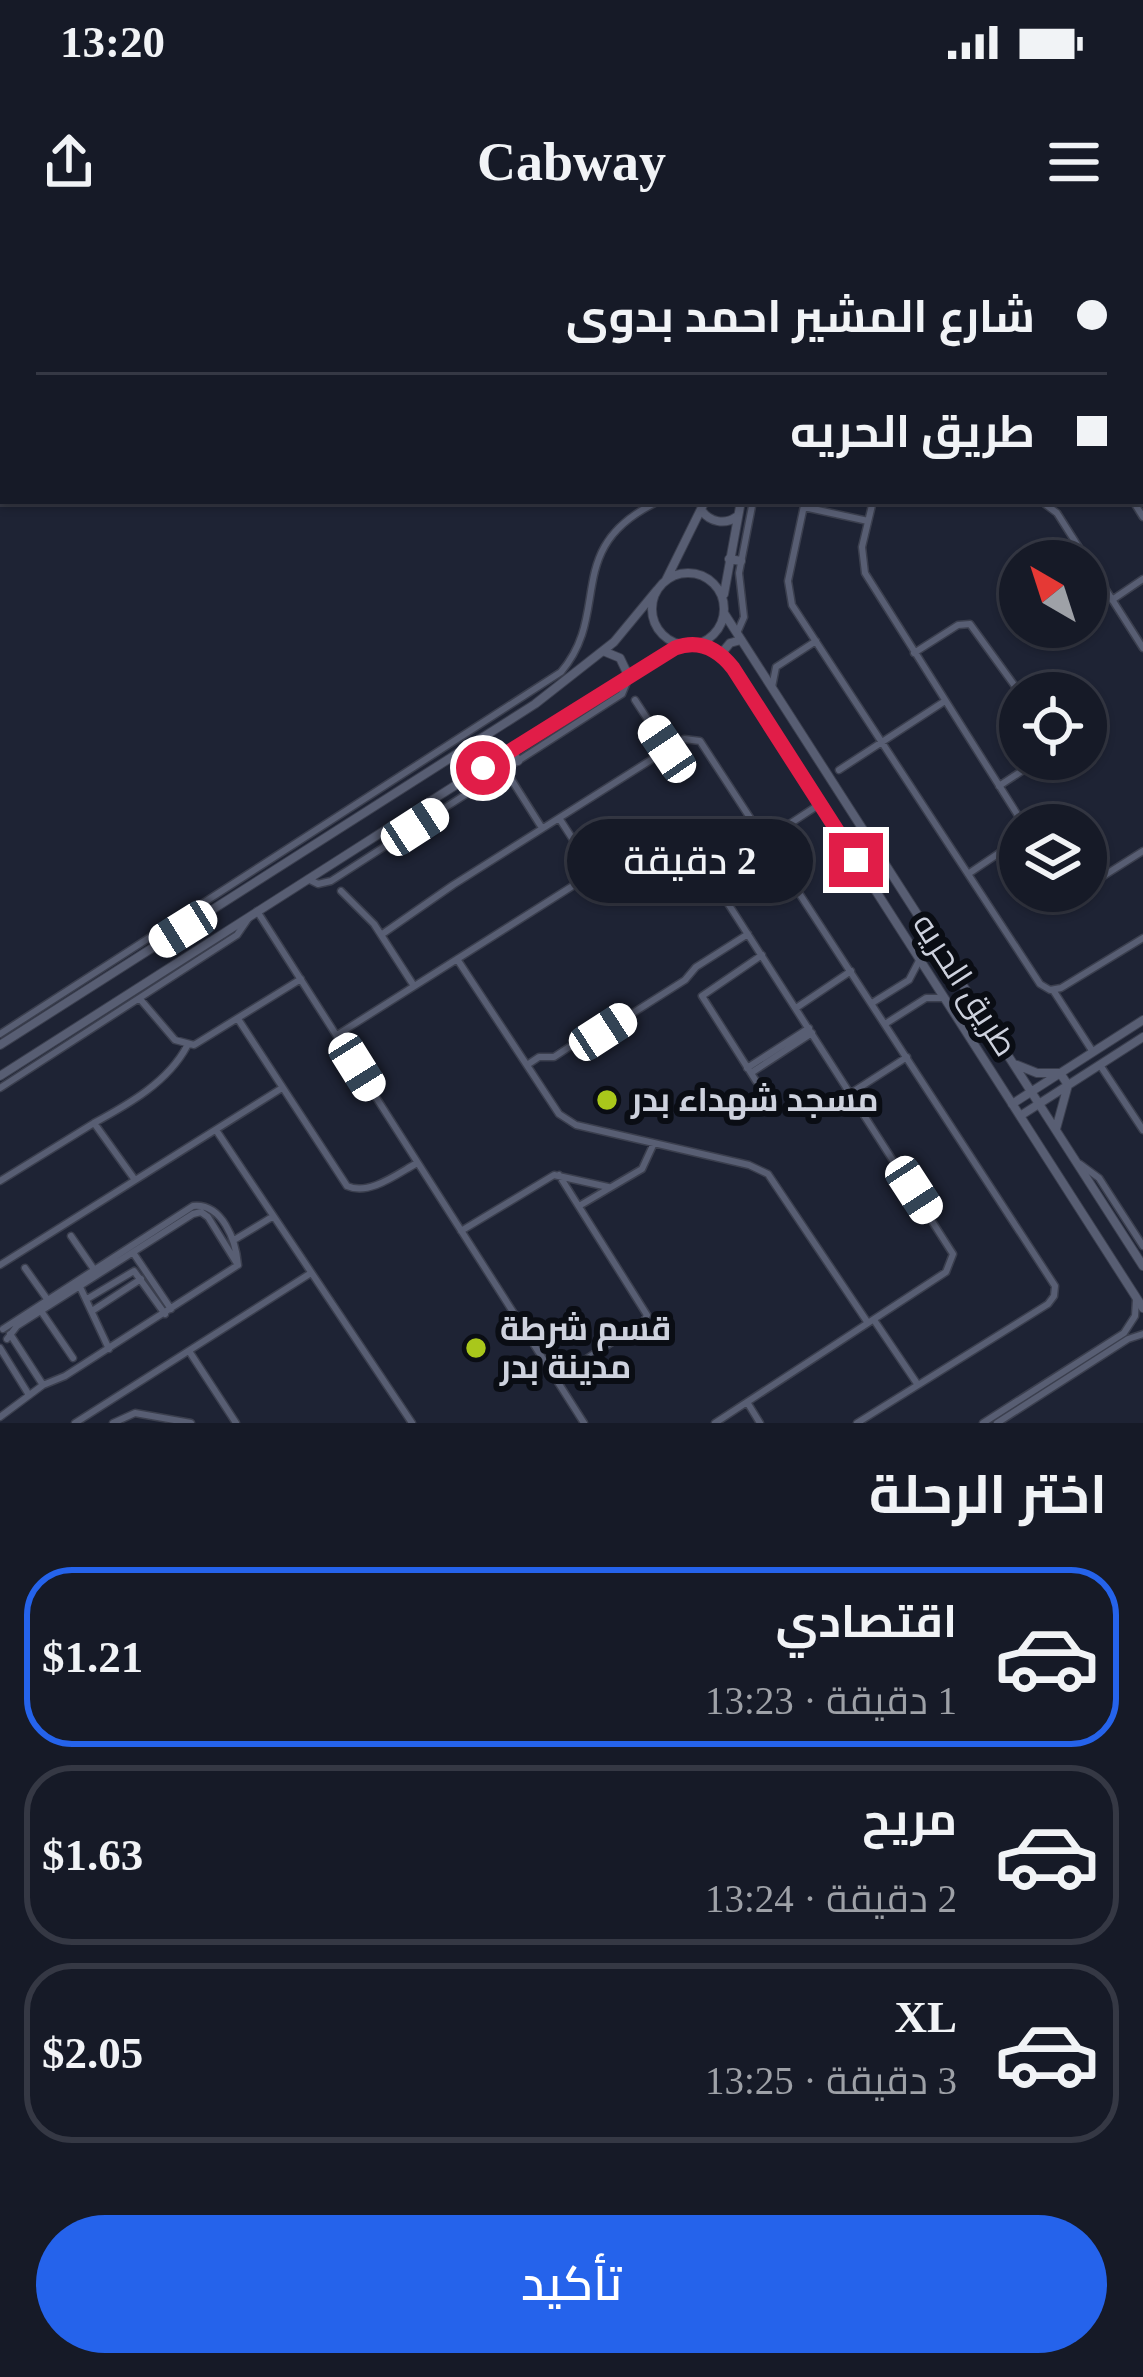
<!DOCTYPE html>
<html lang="ar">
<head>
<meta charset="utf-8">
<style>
  :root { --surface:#161a27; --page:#232733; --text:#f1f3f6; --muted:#9ea1a7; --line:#353844; --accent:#2563eb }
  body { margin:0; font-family:"Times New Roman",Cairo,serif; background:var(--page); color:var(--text); direction:rtl; height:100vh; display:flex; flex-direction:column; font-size:45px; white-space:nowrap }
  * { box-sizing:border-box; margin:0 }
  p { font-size:39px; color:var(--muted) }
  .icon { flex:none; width:66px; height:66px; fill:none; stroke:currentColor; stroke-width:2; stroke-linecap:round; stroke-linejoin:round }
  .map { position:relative; height:1183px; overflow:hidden; direction:ltr }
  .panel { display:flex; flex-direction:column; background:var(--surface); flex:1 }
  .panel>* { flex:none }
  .banner { position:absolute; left:0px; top:0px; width:1143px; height:264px; box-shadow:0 3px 9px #0004,0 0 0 3px var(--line); direction:rtl; display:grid; align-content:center; height:264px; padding:0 36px; background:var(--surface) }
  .needle { width:78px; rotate:321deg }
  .buttons { position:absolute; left:999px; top:300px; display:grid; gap:24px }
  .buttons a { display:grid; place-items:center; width:108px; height:108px; border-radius:50%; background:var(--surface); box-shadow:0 3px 9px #0004,0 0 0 3px var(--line); font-size:60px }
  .end { position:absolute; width:54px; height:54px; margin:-27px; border:15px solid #e11d48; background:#fff; box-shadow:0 0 0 6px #fff }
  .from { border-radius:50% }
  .bubble { position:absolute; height:84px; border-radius:42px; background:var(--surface); box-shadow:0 3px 9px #0004,0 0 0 3px var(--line); font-size:39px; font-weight:600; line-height:84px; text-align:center; direction:rtl }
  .car { position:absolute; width:36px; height:72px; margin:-36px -18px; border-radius:15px; box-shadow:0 0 9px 3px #0007; background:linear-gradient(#fff 24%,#345 0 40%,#fff 0 76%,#345 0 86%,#fff 0) }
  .banner b { display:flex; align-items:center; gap:42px; height:114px; font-size:45px }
  .banner b+b { border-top:3px solid var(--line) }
  .banner i { width:30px; height:30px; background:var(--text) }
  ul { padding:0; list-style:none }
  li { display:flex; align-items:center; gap:36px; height:180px; margin:0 24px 18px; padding:0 12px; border:6px solid var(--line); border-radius:48px }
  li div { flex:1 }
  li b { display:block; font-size:45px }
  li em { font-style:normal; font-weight:600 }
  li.selected { border-color:var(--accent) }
  li>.icon { width:108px; height:108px; stroke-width:1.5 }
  h2 { padding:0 36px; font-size:54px; line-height:144px }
  .button { display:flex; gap:24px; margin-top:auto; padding:24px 36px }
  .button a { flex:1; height:138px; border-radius:72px; background:var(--accent); color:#fff; font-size:48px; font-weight:600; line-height:138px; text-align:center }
  .status { display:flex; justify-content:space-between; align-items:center; height:84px; padding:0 60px; background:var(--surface); direction:ltr }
  .status svg { height:33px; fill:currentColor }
  header { display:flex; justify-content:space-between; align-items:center; height:156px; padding:0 36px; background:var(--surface); font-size:54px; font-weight:600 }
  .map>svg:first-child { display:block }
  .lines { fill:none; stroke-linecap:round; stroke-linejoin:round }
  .minor-casing { stroke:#3b3f4e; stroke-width:9 }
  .tertiary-casing { stroke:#3b3f4e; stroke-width:10 }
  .minor { stroke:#585e73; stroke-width:6 }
  .tertiary { stroke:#585e73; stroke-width:8 }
  .route { stroke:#e11d48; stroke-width:15 }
  .poi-dot { fill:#a9c71b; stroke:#0a0d14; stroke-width:4.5 }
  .labels { text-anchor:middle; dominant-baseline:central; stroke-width:12; stroke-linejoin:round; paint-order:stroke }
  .street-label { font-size:33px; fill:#ced2de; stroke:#0a0d14 }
  .poi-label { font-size:33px; font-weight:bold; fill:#ced2de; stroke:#0a0d14; text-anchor:start }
</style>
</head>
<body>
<div class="status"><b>13:20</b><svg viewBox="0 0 49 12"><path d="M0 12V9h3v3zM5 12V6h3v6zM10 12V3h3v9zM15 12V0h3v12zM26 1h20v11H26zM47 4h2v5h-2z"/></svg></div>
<header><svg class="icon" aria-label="menu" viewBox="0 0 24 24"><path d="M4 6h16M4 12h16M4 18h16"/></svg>Cabway<svg class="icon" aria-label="share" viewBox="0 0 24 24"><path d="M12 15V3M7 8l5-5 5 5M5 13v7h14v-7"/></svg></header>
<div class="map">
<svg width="1143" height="1183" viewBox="0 0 1143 1183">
  <rect width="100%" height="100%" fill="#1e2334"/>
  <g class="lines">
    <defs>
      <path id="minor" d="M7,0L9,3
        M137,3L141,0
        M220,3L225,0
        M759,3V0
        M808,3L809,0
        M929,3L930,0
        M0,9L3,14
        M805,261L788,341L792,365L1040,744L1050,750L1061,748L1143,698
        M873,261L862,307L865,333L1024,585
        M1041,261L1057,273L1143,408
        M1133,261L1143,277
        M804,267L868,281
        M1112,360L1143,339
        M737,393L744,377L739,333L753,261
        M914,413L958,385L970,384L1020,453
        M772,447L776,427L816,401
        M635,460L667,509
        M839,530L945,461
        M506,531L542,588
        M999,546L1040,519
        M559,578L594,632
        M765,600L820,564
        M968,634L1020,599
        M308,639L318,644L331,641L622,454L629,437
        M1086,647L1143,611
        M341,651L374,684L414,746
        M257,671L584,1183
        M381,695L453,645L684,499L700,501L1055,1046L1054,1056L1048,1064L857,1183
        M457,719L559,874L576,885L749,925L768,934L868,1083
        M1053,750L1093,812
        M140,759L175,800L194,805L301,739
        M872,763L909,740L920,719
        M796,768L851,731
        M238,779L347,946C369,956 397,934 417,923
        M885,784L926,758H944
        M0,794L561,432C613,371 561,307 659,261
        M337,795L658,592L672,591L686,598L953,1014L946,1032L715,1183
        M527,825L539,817H554L583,798L603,792L685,740L696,727L748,694
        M1100,825L1143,890
        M747,828L809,788
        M751,833L812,793
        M756,841L702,756L762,715
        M0,848L237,695L248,679
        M851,853L907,817
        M94,883C129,864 168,842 187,806
        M216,890L412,1183
        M1080,924L1099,938L1143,1006
        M0,941L94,883L135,940
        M579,966L642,929L654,903
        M461,991L554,935L608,947
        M71,996L93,1028
        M234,1000L272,977
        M134,1014L171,1069
        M0,1025L282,848
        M25,1028L47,1059
        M80,1047L109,1109
        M87,1059L134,1031L165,1074
        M41,1071L73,1118
        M92,1071L141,1039
        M874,1080L918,1145
        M3,1089L193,966C222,963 236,1000 238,1025
        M10,1094L43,1145
        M7,1099L17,1086L193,974L201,972L208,977L236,1022
        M0,1108L29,1155
        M189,1111L236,1183
        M556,1139L644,1081L647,1075L559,935
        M747,1162L760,1183
        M0,1177L43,1145L65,1136L238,1025
        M75,1183L311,1033
        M113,1183L135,1173L191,1183
        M983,1183L1124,1093L1135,1076L1136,1060
        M997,1183L1128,1099L1143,1094"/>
      <path id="tertiary" d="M155,3L160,0
        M201,3L206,0
        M770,3L771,0
        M797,3L798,0
        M1140,3V0
        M1140,62L1143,47
        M0,102L3,100
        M1140,111L1143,113
        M0,131L3,129
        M1140,136L1143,139
        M702,271C710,282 725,285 736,277
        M729,319L741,321
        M652 369a36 36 0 1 1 72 0a36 36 0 1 1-72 0Z
        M666,340L705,261
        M724,354L741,261
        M724,373L1143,1026
        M694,404L715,410L733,428L1143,1068
        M603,411L620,418L629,437
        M721,414L730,403L741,400
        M511,510L518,521
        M0,805L535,464L614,402L657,350
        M1017,825L1037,833H1060L1068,845L1056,889
        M0,836L553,483L684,405
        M1012,864L1143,780
        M1020,876L1143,797"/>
    </defs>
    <use href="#minor" class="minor-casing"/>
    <use href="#tertiary" class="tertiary-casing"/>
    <use href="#minor" class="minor"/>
    <use href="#tertiary" class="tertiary"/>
  </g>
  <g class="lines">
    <path class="route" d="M483,528L675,408C699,399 718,409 733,428L856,620"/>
  </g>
  <g class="poi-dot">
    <circle cx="607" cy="860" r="12"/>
    <circle cx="476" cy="1108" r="12"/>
  </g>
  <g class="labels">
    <g class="street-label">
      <text transform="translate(965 745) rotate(57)">طريق الحريه</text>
    </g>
    <g class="poi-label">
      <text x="631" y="860">مسجد شهداء بدر</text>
      <text x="500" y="1089">قسم شرطة<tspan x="500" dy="38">مدينة بدر</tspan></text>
    </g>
  </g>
</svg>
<div class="buttons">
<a><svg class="needle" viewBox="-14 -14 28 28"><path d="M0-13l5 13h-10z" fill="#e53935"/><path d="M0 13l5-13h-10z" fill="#9ea1a7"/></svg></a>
<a><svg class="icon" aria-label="locate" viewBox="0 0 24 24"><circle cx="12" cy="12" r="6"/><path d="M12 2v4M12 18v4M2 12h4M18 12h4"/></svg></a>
<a><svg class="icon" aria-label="layers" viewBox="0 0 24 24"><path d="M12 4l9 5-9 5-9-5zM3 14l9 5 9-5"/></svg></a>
</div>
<i class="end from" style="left:483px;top:528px"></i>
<i class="end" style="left:856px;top:620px"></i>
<div class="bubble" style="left:567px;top:579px;width:246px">2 دقيقة</div>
<i class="car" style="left:667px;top:509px;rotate:326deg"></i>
<i class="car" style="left:415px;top:587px;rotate:57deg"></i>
<i class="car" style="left:183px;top:689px;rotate:238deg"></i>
<i class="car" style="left:603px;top:792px;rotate:57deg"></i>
<i class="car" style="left:357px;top:827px;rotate:148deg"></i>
<i class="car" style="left:914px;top:950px;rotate:147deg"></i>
<div class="banner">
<b><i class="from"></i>شارع المشير احمد بدوى</b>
<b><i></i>طريق الحريه</b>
</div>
</div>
<section class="panel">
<h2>اختر الرحلة</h2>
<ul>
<li class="selected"><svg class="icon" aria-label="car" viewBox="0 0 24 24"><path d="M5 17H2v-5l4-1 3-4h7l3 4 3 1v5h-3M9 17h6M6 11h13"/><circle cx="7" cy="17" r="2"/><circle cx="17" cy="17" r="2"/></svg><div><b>اقتصادي</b><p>1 دقيقة · 13:23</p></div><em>$1.21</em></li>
<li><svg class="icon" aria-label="car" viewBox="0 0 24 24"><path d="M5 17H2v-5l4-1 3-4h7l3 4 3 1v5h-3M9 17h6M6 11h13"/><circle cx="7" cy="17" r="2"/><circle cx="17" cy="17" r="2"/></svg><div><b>مريح</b><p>2 دقيقة · 13:24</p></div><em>$1.63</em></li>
<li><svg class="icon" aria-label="car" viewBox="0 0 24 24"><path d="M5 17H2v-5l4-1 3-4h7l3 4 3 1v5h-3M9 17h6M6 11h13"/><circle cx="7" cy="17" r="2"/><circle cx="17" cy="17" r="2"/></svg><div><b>XL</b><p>3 دقيقة · 13:25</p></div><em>$2.05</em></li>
</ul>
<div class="button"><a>تأكيد</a></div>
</section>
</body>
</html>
